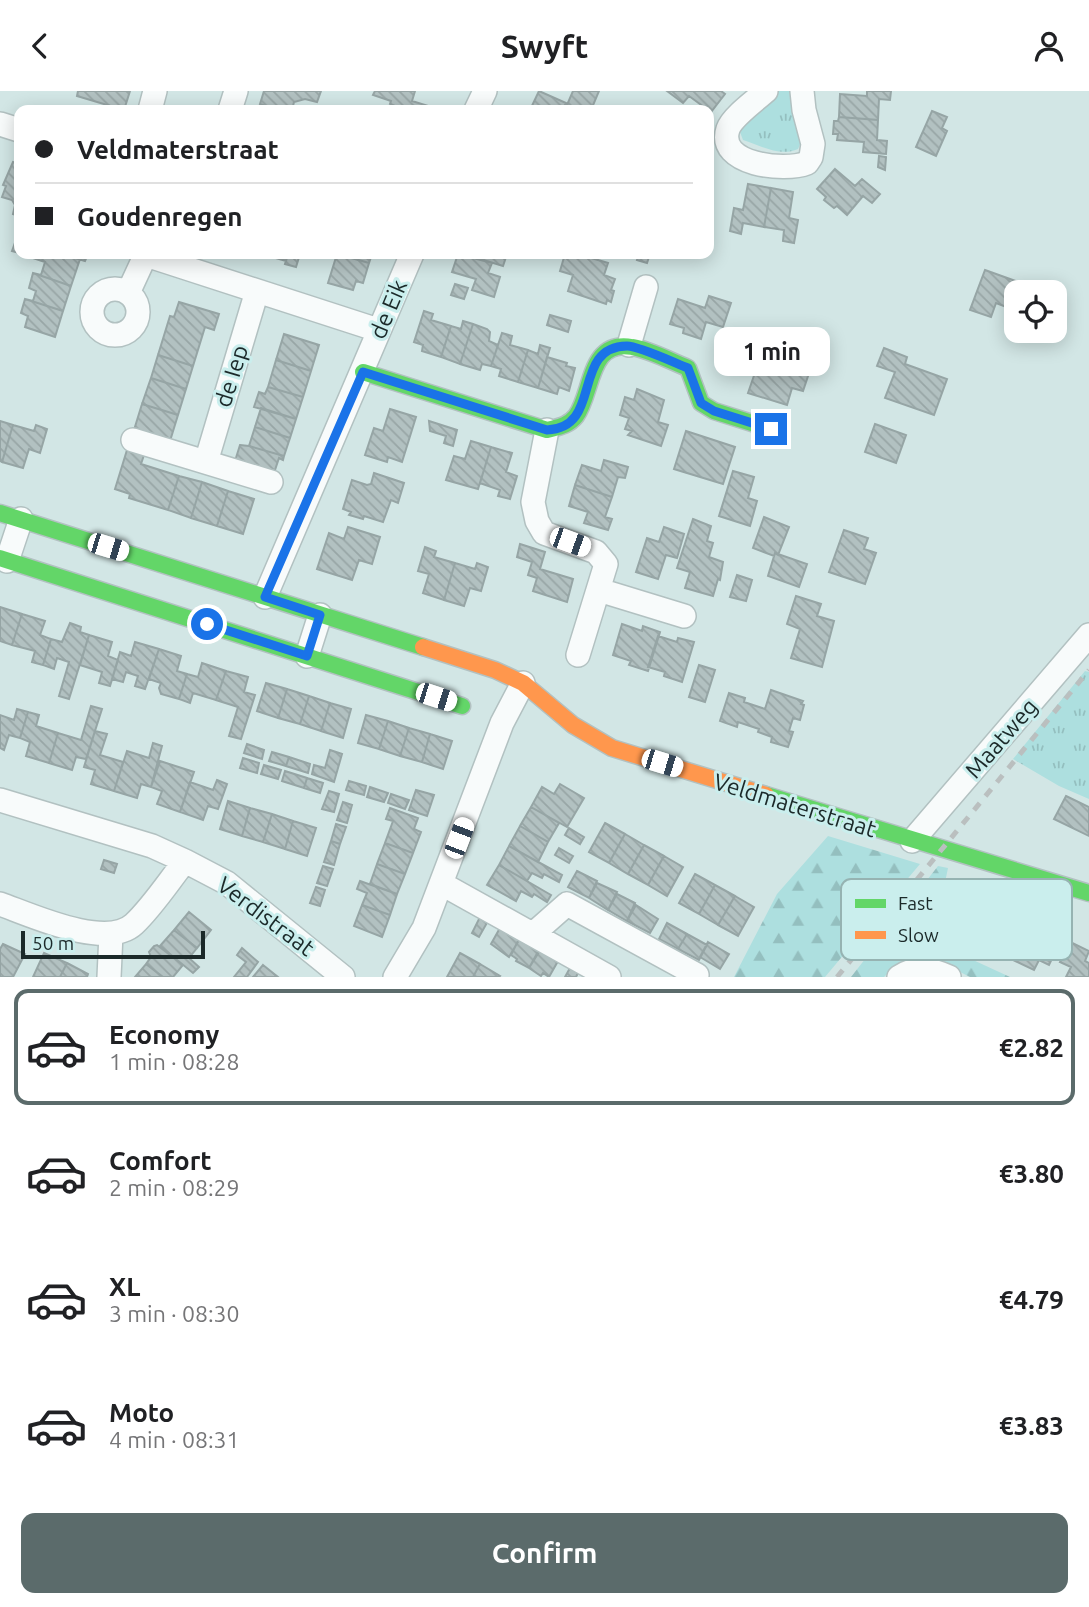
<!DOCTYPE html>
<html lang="en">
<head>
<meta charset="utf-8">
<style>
  :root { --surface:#fff; --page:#f2f2f2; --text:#202124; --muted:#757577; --line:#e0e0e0; --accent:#5b6b6b }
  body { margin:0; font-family:Ubuntu,sans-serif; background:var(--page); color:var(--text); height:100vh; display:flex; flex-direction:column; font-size:26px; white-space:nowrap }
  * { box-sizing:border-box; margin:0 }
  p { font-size:23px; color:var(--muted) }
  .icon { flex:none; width:38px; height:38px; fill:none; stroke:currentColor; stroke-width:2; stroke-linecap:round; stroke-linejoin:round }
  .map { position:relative; height:886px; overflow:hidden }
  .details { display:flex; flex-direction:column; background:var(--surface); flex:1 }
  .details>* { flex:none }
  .hud { position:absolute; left:14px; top:14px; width:700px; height:154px; border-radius:14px; box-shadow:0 4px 18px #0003; display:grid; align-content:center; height:154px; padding:0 21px; background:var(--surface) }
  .tools { position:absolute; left:1004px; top:189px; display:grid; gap:14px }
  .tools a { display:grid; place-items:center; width:63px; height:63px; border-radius:14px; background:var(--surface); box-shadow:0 4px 18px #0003; font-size:35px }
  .scale { position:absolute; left:21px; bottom:18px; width:184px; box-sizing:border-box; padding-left:7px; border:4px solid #1b2929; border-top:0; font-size:19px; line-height:24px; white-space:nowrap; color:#1b2929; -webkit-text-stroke:5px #caeeed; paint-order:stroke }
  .end { position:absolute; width:32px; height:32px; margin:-16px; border:9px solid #1a73e8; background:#fff; box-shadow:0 0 0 4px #fff }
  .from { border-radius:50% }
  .bubble { position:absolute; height:49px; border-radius:14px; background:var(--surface); box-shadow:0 4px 18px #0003; font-size:23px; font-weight:700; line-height:49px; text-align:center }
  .car { position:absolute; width:21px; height:42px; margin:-21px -10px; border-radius:9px; box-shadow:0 0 5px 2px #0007; background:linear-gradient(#fff 24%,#345 0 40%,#fff 0 76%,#345 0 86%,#fff 0) }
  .hud b { display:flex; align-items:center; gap:24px; height:66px; font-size:26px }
  .hud b+b { border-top:2px solid var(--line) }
  .hud i { width:18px; height:18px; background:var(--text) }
  ul { padding:12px 0 0; list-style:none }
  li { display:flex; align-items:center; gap:21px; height:116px; margin:0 14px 10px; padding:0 7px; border:4px solid transparent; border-radius:14px }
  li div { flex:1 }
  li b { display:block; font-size:26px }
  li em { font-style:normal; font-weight:700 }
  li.on { border-color:var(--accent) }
  li>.icon { width:63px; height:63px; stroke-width:1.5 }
  .cta { display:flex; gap:14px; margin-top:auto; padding:14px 21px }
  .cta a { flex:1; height:80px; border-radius:14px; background:var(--accent); color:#fff; font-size:28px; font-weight:700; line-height:80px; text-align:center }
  header { display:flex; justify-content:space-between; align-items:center; height:91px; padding:0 21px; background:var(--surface); font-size:32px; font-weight:700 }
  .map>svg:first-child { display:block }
  .grass { fill:url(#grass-tufts) }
  .forest { fill:url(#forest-firs) }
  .building { fill:url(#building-back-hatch); stroke:#96a5a5; stroke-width:2 }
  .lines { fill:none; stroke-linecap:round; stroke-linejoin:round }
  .street-casing { stroke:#b2c1c1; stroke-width:26 }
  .fast-casing { stroke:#b2c1c1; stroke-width:19 }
  .slow-casing { stroke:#b2c1c1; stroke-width:19 }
  .street { stroke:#f8fbfb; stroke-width:23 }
  .fast { stroke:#63d668; stroke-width:16 }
  .slow { stroke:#ff974d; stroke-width:16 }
  .rail { stroke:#babfbf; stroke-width:5; stroke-dasharray:9 9; stroke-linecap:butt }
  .route { stroke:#1a73e8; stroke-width:9 }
  .labels { text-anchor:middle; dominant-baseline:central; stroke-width:6; stroke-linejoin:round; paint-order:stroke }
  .street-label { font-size:23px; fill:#1b2929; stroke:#caeeed }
  .key { fill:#caeeed; stroke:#96b3b2; stroke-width:2 }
  .key-label { font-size:19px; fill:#1b2929 }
</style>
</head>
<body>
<header><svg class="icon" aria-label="back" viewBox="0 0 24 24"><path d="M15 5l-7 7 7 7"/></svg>Swyft<svg class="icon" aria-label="person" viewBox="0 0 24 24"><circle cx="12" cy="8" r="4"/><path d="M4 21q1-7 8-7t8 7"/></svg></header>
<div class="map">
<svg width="1089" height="886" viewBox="0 0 1089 886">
  <defs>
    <pattern id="grass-tufts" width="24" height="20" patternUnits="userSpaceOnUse" patternTransform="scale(1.75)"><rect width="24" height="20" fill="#addfdf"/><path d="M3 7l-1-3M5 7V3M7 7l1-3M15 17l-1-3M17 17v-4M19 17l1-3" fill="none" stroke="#94bfbf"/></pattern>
    <pattern id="forest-firs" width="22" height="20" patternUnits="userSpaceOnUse" patternTransform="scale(1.75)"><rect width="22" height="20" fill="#addfdf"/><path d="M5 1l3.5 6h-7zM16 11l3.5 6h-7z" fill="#94bfbf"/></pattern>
    <pattern id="building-back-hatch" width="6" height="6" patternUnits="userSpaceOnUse" patternTransform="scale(1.75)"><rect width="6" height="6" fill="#b2c1c1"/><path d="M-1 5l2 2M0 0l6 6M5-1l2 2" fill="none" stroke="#98a6a6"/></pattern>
  </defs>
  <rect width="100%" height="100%" fill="#d2e6e5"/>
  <path class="grass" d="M776,0H796L803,47L798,58C780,66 761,55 743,49L740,41L741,35Z
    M1085,580L1089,581V708L1059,695L1013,668Z"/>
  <path class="forest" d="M828,745L920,773L825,886H734L777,803Z
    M938,775L948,777L943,801C929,810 910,822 908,839L1010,886H970L938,870L927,868L896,874L884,886H851Z"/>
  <path class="building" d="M78,0H130L124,19L77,5Z
    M264,0H321L317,11L305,8L294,11L292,19H278L260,13Z
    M375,0H415L412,10L435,17L434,19H397L398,16L390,13L391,10L373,4Z
    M539,0L566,12L562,19H530Z
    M573,0H599L591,19H579L567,14Z
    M667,0H721L725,3L711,21L689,5L683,12Z
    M867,0H891L890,9L879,8L878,29L839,26L840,3L867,5Z
    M932,20L947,26L942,37L947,40L936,65L916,56Z
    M839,26L878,29L877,49L887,50L886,63L863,61L864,51L837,49L838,43H833L834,30H838Z
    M879,65L886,66L885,79L878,76Z
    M13,71L19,73V125L13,123L15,114L12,109L2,106L6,95L3,94Z
    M835,78L855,95L862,88L880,103L872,112L863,105L847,124L837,115L834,117L824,109L826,106L817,98Z
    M748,93L771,97L764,136L743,132L741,143L730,140L734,117L743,119Z
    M771,97L793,101L789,127L798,129L794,152L783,150L784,139L764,136Z
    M16,149L19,150V162L12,160Z
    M21,163H61L80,168L71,195L33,182L41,184L45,171Z
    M61,163H88L85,170Z
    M262,163H288L286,170Z
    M288,163H300L296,176L285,173Z
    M337,163L369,172L363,192L356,190L353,199L328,192Z
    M338,163H372L369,172Z
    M458,163L492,172L488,182L500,186L494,206L472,199L476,188L452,181Z
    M464,163H507L503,175Z
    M565,163H578L608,172L604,184L615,188L611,199L614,200L611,211L607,209L606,213L568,200L573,184L560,180Z
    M639,163H650L647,172L637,169Z
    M985,179L1046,201H1017V220L996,212L991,226L970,219Z
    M33,182L71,195L63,220L25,208L33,210L36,200L29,197Z
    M455,193L468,197L464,208L451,204Z
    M709,205L731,212L723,236L706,231L701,248L683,242L684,237L670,233L678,208L705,217Z
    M25,208L63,220L55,246L25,236L28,225L21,222Z
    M179,211L219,223L214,239L205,236L193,275L158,264L170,225L174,226Z
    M424,220L433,223L431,229L451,235L441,266L422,260L423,254L414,251Z
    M550,224L571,230L568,241L547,234Z
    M463,230L473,233L460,273L441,266L451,235L461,238Z
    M473,233L487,238L490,241L489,250L498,254L491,275L482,273L480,279L460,273Z
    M502,242L512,245L510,254L528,259L518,291L499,285L501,278L491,275Z
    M284,243L319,254L311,280L276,269Z
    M540,254L550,257L538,297L518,291L528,259L538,263Z
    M884,257L907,266L905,273L947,288L934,324L885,307L895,281L877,275Z
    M158,264L193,275L186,298L151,287Z
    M547,266L567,272L566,275L575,277L569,300L559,296L557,303L538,297Z
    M276,269L311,280L303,306L268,296Z
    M758,273L786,282L789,275L809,282L803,300L792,297L787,314L748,302Z
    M151,287L186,298L178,324L142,313Z
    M268,296L303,306L296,328L254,316L259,301L265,303Z
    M637,298L664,309L658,331L668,334L661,355L628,344L632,340L625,338L629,327L620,324L625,306L634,309Z
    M142,313L178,324L170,350L134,339Z
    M261,317L296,328L290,347L255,336Z
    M390,318L416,326L402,371L388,366L387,371L365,364L374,337L383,340Z
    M0,330L13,334L2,371L0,370Z
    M429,330L457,339L453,355L444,352L446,345L430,340Z
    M875,333L906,344L896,372L865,361Z
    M13,334L34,340L36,334L47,338L40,362L29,358L23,377L2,371Z
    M255,336L290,347L284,365L249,355Z
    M686,340L735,356L723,393L674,378Z
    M471,350L491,356L478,398L446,389L454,365L465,368Z
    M240,354L249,355L284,365L283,369L279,367L274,382L235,370Z
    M491,356L512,362L506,381L517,385L510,408L498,405L500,399L480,392Z
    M127,359L144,364L141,373L179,385L168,419L129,407L130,403L115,398Z
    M604,369L628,376L625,387L618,386L612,406L575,394L582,374L601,380Z
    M733,380L754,386L748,407L757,410L750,435L719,425Z
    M374,382L404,392L398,412L391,409L383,431L364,425L363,428L349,424L351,421L343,418L352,389L367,394L371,393Z
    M179,385L202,391L191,427L168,419Z
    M202,391L228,400L217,435L191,427Z
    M575,394L612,406L605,426L612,428L608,439L584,432L588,421L569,415Z
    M228,400L254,408L243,443L217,435Z
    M764,426L789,436L778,464L775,462L774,465L753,457Z
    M693,428L711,435L707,450L713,452L709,466L723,471L720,489L718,488L713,505L685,497L690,481L677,477Z
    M348,436L380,446L372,473L359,469L352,489L317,478L329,442L344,448Z
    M664,436L684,443L677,467L666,464L658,488L636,481L647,447L659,451Z
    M844,439L868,447L864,458L876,462L865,493L829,481Z
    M520,453L545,461L540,478L573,488L567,511L533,500L537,487L528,484L532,471L517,466Z
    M425,456L436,460L434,466L455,472L444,509L423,502L429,483L418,480Z
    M775,462L807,473L799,496L768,485Z
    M455,472L475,478L477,472L488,476L481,500L470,497L464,515L444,509Z
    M737,484L752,489L746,510L730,506Z
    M796,505L821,513L817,525L834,530L822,576L791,567L800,538L787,533Z
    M0,516L22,523L12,554L0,550Z
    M22,523L45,530L40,544L51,548L43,574L32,571L35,560L12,554Z
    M70,532L81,536L80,541L89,544L69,608L59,605L69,571L57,567L54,578L43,574L51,548L62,551Z
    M622,533L642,540L643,535L660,541L648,580L629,574L631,570L613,564Z
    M89,544L112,551L108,565L118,569L110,595L99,592L102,581L80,574Z
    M658,545L677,551L678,547L694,551L682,591L664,585L665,581L648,576Z
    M135,551L159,558L145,598L135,595L138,585L126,581L123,591L112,588L120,561L131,565Z
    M159,558L181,565L177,580L187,583L179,608L161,603L159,597L161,592L149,588Z
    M202,572L226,580L216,609L193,602L190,612L179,608L187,583L198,586Z
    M699,574L715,579L705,611L689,606Z
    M226,580L248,586L244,601L255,604L241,648L229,645L238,616L216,609Z
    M266,592L287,598L278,627L257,620Z
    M287,598L309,605L300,633L278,627Z
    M771,599L803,610L801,613L804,614L800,629L793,627L789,640L793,641L788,656L771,651L772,646L758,641L759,638L738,631L737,636L720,630L729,602L745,607L744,611L765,618Z
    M309,605L330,612L321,640L300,633Z
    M330,612L351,618L343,647L321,640Z
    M91,615L102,618L86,668L76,666L72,679L49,672L58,642L81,649Z
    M17,618L28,621L20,647L9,644L4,659L0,657V624L14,629Z
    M28,621L39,624L36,635L58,642L49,672L26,665L30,651L20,647Z
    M366,624L388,630L379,658L358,652Z
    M388,630L409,637L400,665L379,658Z
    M409,637L430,643L422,671L400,665Z
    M95,640L107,643L100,664L123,671L114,700L91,693L95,679L84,676Z
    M430,643L452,650L443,678L422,671Z
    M153,652L162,655L151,696L141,693L137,707L114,700L127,660L149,667Z
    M247,653L264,659L262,668L244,662Z
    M330,659L342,663L334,691L312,683L314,674L325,677Z
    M272,661L289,666L286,675L269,670Z
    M289,666L310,673L308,682L286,675Z
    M243,667L259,672L257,682L240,677Z
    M160,670L194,681L180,721L157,713L162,700L151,696Z
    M264,674L281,679L278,688L261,683Z
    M285,680L307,687L304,697L282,690Z
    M307,687L323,692L320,702L304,697Z
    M217,689L227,693L218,718L208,715L203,729L180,721L190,691L213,699Z
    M349,690L366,695L364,704L346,699Z
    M560,693L584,707L567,736L531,716L542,696L554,703Z
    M370,696L388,702L384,711L367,706Z
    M416,699L434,704L427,725L409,719Z
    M329,700L339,703L334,721L322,718Z
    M391,703L409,709L405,718L388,712Z
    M1066,705L1089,716V745L1054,728Z
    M228,710L250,717L242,745L220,738Z
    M343,711L352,714L347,732L337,729Z
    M531,716L559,732L548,751L520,735Z
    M250,717L272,723L263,751L242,745Z
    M390,717L418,727L414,738L421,741L413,762L385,752L393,730L386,728Z
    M272,723L293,730L285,758L263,751Z
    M293,730L316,737L307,765L285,758Z
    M605,732L625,743L609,772L589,761Z
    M336,733L346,736L340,753L331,750Z
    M520,735L548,751L538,771L509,755Z
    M569,737L584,746L580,753L565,744Z
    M625,743L644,754L628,783L609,772Z
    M331,750L340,753L334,774L324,771Z
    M385,752L413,762L405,783L377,773Z
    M644,754L664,765L648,794L628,783Z
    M509,755L562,784L559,791L544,783L542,787L532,782L527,790L499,774Z
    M559,757L573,765L569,772L555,764Z
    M664,765L683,776L667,805L648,794Z
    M104,769L117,773L114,782L101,778Z
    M377,773L405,783L397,803L370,793Z
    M499,774L551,804L547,811L534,803L532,806L521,800L516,810L487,794Z
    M323,775L333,778L327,795L317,792Z
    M577,780L597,790L589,807L568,796Z
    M695,783L715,794L699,823L679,812Z
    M360,790L397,803L390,824L362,814L367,802L357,798Z
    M597,792L617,801L608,819L589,807Z
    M715,794L735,805L718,834L699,823Z
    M316,796L325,799L320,815L310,812Z
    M617,803L635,812L627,830L608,819Z
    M735,805L754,816L738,845L718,834Z
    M362,814L390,824L382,846L354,835Z
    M636,814L658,828L650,842L627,830Z
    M189,821L211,839L197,857L174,839Z
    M480,826L488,830L479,846L472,842Z
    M667,832L687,843L678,858L659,848Z
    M500,837L519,849L509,866L491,853Z
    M1036,837L1062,847L1049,874L1039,869L1034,879L1009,867L1021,842L1031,847Z
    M174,839L197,857L189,867L199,876L193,882L160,855Z
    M687,843L707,854L699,869L678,858Z
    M1062,847L1089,860L1085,870L1089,872V886H1066L1071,876L1060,871L1063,866L1055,862Z
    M519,848L539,861L529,877L516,870L517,868L511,864Z
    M708,851L729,863L720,878L700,866Z
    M3,853L25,863L13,886H0V858Z
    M157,854L183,874L173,886H163L146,873L151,866L149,861L154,855Z
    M242,857L258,871L247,886H234L246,871L237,864Z
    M539,859L558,870L549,886L543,882L541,885L529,877Z
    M44,862L67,872L60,886H33Z
    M460,862L480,873L473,886H447Z
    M67,872L88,883L87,886H60Z
    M146,873L163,886H135Z
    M480,873L500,885L499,886H473Z
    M263,874L278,886H253Z
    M570,877L578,882L576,886H565Z"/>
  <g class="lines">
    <defs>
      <path id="street" d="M766,0C756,9 732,26 728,38C716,74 785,81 807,72L811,66L813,53L804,19L802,0
        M150,19L155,0
        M230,19L236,0
        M476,19L485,0
        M0,33L19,39
        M146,164L378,239
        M92 221a23 23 0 1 1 46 0a23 23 0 1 1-46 0Z
        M128,202L146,163
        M629,254L646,196
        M547,339L533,411L537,430L544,442L596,461L606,473L578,564
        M133,349L271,391
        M206,371L257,200
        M7,470L21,428
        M599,499L684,525
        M265,506L412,163
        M307,565L320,524
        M0,709L152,755L185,770L227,792L343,886
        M912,750L1089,544
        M442,793L609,886
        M0,813C31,824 106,859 134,833C153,815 169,790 185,770
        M533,843L567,813L697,884L696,886
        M109,886L111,843
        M395,886L424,837L502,632L523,592
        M899,886C917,874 931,878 949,886"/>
      <path id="fast" d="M363,281L547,339C558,336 568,335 576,325C593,302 588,248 632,256C651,259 670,270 688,277L701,312L714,320L771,338
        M0,422L423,556
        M0,467L462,615
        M766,704L1089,802"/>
      <path id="slow" d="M423,556L495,579L523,592L573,634L612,657L766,704"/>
    </defs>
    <use href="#street" class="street-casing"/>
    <use href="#fast" class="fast-casing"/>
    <use href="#slow" class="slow-casing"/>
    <use href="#street" class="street"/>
    <use href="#fast" class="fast"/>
    <use href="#slow" class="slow"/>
    <path class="rail" d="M837,886L1089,579"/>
  </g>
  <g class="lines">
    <path class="route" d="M207,533L307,565L320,524L265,506L363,281L547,339C604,337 570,256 627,255C639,255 675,272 688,277L701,312L714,320L771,338"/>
  </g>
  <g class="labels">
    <g class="street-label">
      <text transform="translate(388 218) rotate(-67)">de Eik</text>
      <text transform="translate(231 285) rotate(-73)">de Iep</text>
      <text transform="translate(1001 647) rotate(-49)">Maatweg</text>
      <text transform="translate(795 714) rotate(17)">Veldmaterstraat</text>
      <text transform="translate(266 825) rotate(37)">Verdistraat</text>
    </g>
  </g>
  <rect x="841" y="788" width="231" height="81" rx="10" class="key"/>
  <rect x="855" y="808" width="31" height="9" fill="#63d668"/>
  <rect x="855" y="840" width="31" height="8" fill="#ff974d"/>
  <g class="key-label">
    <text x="898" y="819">Fast</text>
    <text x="898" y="851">Slow</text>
  </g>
</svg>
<div class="tools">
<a><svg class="icon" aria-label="locate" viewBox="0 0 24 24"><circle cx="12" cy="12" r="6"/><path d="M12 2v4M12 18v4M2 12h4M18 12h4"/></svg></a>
</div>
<div class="scale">50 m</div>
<i class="end from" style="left:207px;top:533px"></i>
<i class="end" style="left:771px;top:338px"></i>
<div class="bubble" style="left:714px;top:236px;width:116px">1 min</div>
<i class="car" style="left:570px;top:451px;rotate:110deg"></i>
<i class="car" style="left:108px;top:456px;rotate:107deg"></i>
<i class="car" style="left:436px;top:606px;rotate:108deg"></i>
<i class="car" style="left:662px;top:672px;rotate:107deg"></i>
<i class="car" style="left:459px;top:747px;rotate:21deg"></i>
<div class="hud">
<b><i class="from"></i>Veldmaterstraat</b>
<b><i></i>Goudenregen</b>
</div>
</div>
<section class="details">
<ul>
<li class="on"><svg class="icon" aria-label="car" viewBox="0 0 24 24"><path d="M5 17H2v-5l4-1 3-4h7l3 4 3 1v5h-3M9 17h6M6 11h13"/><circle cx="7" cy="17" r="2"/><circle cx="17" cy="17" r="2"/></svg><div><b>Economy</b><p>1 min · 08:28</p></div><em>€2.82</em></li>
<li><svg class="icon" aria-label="car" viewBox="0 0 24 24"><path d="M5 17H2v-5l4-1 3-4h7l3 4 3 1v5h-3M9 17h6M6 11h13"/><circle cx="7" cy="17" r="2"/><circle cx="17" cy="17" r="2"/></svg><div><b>Comfort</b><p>2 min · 08:29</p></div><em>€3.80</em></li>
<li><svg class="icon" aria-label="car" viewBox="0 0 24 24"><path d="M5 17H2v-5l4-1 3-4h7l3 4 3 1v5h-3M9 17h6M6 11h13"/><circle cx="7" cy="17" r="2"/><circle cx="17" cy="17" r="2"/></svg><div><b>XL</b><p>3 min · 08:30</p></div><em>€4.79</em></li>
<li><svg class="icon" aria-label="car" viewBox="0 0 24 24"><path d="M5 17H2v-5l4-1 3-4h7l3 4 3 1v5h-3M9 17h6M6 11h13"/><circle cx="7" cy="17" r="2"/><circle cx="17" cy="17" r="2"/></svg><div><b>Moto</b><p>4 min · 08:31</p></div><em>€3.83</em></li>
</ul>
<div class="cta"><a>Confirm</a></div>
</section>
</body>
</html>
